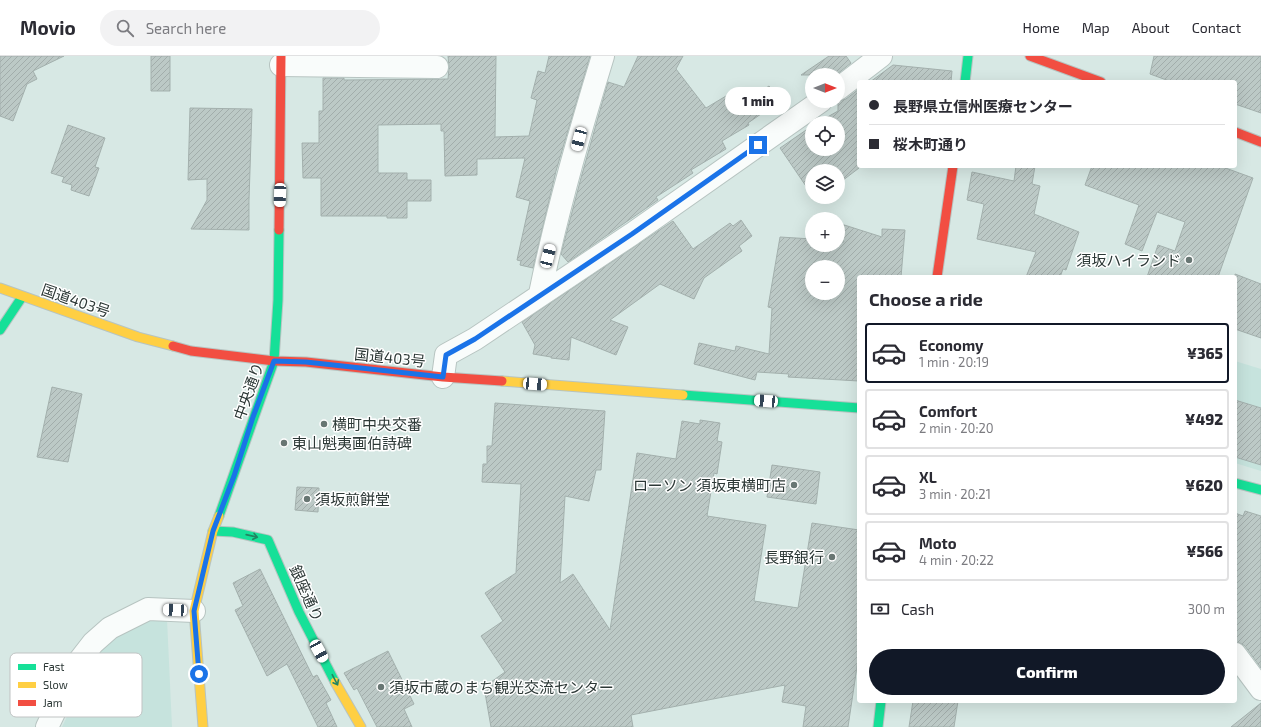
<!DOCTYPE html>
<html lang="en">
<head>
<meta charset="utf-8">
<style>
  :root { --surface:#fff; --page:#f2f2f3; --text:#2b2b33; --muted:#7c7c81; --line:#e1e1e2; --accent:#111827 }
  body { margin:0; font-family:"Exo 2","Noto Sans JP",sans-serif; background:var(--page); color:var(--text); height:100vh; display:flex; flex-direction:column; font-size:15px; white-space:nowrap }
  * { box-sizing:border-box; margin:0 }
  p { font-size:13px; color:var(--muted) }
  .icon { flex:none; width:22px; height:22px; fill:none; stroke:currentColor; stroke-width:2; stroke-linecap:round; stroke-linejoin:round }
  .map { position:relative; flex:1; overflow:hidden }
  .details { position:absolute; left:857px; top:219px; width:380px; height:428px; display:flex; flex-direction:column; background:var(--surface); border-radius:4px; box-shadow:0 4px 16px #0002 }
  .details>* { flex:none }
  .top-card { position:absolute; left:857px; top:24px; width:380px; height:88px; border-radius:4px; box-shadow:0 4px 16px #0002; display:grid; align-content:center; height:88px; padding:0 12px; background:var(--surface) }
  .needle { width:26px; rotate:90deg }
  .controls { position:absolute; left:805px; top:12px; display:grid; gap:8px }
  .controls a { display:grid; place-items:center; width:40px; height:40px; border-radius:50%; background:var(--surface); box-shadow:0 4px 16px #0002; font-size:20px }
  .end { position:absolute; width:18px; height:18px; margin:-9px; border:5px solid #1a73e8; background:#fff; box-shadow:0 0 0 2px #fff }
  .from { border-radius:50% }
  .bubble { position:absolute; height:28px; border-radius:14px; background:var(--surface); box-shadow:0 4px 16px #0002; font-size:13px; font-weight:800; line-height:28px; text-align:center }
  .car { position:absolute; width:12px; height:24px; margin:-12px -6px; border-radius:5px; box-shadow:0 0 3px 1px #0007; background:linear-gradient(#fff 24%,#345 0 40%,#fff 0 76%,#345 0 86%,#fff 0) }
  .top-card b { display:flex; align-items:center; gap:14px; height:38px; font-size:15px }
  .top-card b+b { border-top:1px solid var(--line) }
  .top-card i { width:10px; height:10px; background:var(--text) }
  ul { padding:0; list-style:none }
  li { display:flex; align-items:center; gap:12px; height:60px; margin:0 8px 6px; padding:0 4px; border:2px solid var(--line); border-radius:4px }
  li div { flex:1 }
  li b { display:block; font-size:15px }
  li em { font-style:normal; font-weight:800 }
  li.current { border-color:var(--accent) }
  li>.icon { width:36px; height:36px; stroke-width:1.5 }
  h2 { padding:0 12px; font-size:18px; line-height:48px }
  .pay { display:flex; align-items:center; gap:10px; height:44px; padding:0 12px; font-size:15px }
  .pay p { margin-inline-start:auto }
  .action { display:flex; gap:8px; margin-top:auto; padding:8px 12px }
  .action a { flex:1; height:46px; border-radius:24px; background:var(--accent); color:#fff; font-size:16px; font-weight:800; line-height:46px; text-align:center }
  header { display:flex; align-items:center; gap:24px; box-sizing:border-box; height:56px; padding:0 20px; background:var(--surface); border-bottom:1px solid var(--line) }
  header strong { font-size:19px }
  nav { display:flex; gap:22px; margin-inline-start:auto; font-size:14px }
  .search { width:280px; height:36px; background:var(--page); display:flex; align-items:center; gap:10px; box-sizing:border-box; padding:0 14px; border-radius:22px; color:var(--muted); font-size:15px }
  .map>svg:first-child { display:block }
  .built { fill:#c6e3dd }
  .building { fill:url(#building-hatch); stroke:#a3b0ad; fill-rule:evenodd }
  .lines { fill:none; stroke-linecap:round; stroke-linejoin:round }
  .street-casing { stroke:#b7c4c1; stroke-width:24 }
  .fast-casing { stroke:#b7c4c1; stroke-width:11 }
  .slow-casing { stroke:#b7c4c1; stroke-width:11 }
  .jam-casing { stroke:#b7c4c1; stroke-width:11 }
  .street { stroke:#f9fcfb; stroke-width:22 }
  .fast { stroke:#16e098; stroke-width:9 }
  .slow { stroke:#ffcf43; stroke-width:9 }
  .jam { stroke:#f24e42; stroke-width:9 }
  .oneway { stroke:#228462 }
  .route { stroke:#1a73e8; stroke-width:5 }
  .poi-dot { fill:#687673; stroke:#fff; stroke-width:1.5 }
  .labels { text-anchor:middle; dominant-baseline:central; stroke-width:3; stroke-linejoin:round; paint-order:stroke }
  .poi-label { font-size:15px; fill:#2c3836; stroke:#fff; text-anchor:start }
  .street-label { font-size:15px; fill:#2c3836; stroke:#fff }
  .key { fill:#fff; stroke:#c0c3c3; stroke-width:1 }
  .key-label { font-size:11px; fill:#2c3836 }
</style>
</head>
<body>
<header>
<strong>Movio</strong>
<div class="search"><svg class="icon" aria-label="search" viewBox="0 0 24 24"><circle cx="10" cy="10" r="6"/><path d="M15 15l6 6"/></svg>Search here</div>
<nav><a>Home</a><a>Map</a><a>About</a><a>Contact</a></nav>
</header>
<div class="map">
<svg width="1261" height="671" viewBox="0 0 1261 671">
  <defs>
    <pattern id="building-hatch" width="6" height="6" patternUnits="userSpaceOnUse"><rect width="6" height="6" fill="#bcc9c6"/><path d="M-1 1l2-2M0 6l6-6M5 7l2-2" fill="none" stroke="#a2adab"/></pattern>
  </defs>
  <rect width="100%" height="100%" fill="#d7e8e4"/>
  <path class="built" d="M1235,305L1261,313V415L1235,407Z
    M151,561L167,563L172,671H62L99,593L137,566Z"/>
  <path class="building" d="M0,0H64L33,15L37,23L27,28L13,65L0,60Z
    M151,0H170V35H151Z
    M448,0H496L495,81L529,80L537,44L531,42L538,15L545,17L549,0H590L556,115L533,212L520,209L521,205L517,204L530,145L516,141L525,102L477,103V119L445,120L444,75H441V68L378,69V117H407V124H431V145H407V162H387V160H321V122H303L302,87H319V55H323V22H344V24L448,23L449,11Z
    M638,0H683L676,13L706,52L731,37L739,51L769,30L781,44L748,67L749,69L722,85L726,93L691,114L693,117L656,141L658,144L568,206L561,198L581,122L608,26L624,31Z
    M829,0H846L851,7L836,19H801Z
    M1154,0H1261V57L1235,48V26H1172L1150,18Z
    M893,9L952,15L951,26H870Z
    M859,33V112L838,128V115H812V139L780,92L812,70V93H838V67H817L838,55V45L846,43Z
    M190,52L252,53L249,144V174L191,173L207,144V123L188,124Z
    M68,69L105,82L95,111L99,112L89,140L71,134L72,129L62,126L64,121L51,117Z
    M1016,110H1035L1032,128L1040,130L1034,158L1079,176L1066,214L1063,213L1060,221H1026L1036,196L977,183L984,148L967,144L972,116L1014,125Z
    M1092,110H1220L1253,122L1218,221H1147L1158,189L1175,195L1185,166L1157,156L1142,195L1125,188L1139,149L1085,129Z
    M741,164L752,180L739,190L742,195L704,222L694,243L660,228L610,264L628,271L616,299L571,281L569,304L551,302V301L533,298L535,289L522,266L673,165L693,193L730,167L733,170Z
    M838,167L882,181V173L905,174L901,221H859V325L788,321L789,318L757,316L755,324L694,308L699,287L735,295L736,290L769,298L772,252L768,251L780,181L812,183V189H838V186H844L838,177ZM812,211H838V237H812Z
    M1235,218L1261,228V282L1235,273Z
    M52,331L82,338L68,406L37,401Z
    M1235,344L1261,352V409L1235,401Z
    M495,347L605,355L601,414H596L589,445L565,440L560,527L573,518L610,574L637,397L676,403L682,365L700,368V364L720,367L717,385L722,386L717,418L714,417L707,460L766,469L754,545L798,552L812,467L859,474V597L848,671H803L806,650L782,646L785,629L631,659L633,671H491L484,631L505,616L481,580L503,565L485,537L516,517L521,428L482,426L483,408H487V390H492Z
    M772,409L820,416L816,448L767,441Z
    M297,431L319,432L318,456L295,454Z
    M1245,455L1261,460V612L1245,590L1240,587L1235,586V457L1243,460Z
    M260,513L313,621L317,619L331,644L326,647L337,671H318L287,608L267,620L235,554L243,550L233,527Z
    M388,595L414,648L404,653L412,671H377L357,632L354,634L344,617Z
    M913,645H958L954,671H909Z
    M1261,647V671H1231Z"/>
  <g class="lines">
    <defs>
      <path id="street" d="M281,9L437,11
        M838,33L881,0
        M540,238C556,158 579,78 603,0
        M443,321L446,299L475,283L632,178L821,45
        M1235,598L1261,633
        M47,671L79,605L93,587L110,572L148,553L194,555"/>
      <path id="fast" d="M965,26L968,0
        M0,274L22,241
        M683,339L859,352
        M1235,427L1261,434
        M219,460L274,305L278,244L279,174
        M213,475L233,476L268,484L299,556L335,626
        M878,671L881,645"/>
      <path id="slow" d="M0,232L138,281L173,290
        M502,325L683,339
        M335,626L361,671
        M203,671L194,555L213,475L219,460"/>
      <path id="jam" d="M1030,0L1101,26
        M1235,76L1261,86
        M279,174L281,0
        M937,221L953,110
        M173,290L191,295L274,305L306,306L443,321L502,325"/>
    </defs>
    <use href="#street" class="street-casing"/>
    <use href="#fast" class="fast-casing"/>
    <use href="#slow" class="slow-casing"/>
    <use href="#jam" class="jam-casing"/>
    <use href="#street" class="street"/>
    <use href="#fast" class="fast"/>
    <use href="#slow" class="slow"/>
    <use href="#jam" class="jam"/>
  </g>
  <defs><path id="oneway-shaft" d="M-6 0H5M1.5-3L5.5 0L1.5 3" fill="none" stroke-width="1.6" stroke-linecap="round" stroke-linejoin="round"/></defs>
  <g class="oneway">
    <use href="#oneway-shaft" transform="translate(252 480) rotate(13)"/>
    <use href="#oneway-shaft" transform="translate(335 624) rotate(62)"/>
  </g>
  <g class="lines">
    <path class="route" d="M199,618L194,555L213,475L234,420L253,361L274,305L306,306L443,321L446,299L475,283L632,178L758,89"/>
  </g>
  <g class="poi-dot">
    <circle cx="1189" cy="204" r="4"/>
    <circle cx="324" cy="368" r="4"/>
    <circle cx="284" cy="387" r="4"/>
    <circle cx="794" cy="429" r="4"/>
    <circle cx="307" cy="443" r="4"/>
    <circle cx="832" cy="501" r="4"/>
    <circle cx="381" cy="631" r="4"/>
  </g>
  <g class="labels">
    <g class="poi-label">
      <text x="1181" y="204" text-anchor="end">須坂ハイランド</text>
      <text x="332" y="368">横町中央交番</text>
      <text x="292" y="387">東山魁夷画伯詩碑</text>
      <text x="786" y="429" text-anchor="end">ローソン 須坂東横町店</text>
      <text x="315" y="443">須坂煎餅堂</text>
      <text x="824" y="501" text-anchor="end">長野銀行</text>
      <text x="389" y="631">須坂市蔵のまち観光交流センター</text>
    </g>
    <g class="street-label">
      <text transform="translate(76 244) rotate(19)">国道403号</text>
      <text transform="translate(390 301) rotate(6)">国道403号</text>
      <text transform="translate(248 335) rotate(-70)">中央通り</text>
      <text transform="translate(307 537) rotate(66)">銀座通り</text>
    </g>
  </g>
  <rect x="10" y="597" width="132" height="64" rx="6" class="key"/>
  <rect x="18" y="608" width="18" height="6" fill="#16e098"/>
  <rect x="18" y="626" width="18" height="6" fill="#ffcf43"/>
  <rect x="18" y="644" width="18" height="6" fill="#f24e42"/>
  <g class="key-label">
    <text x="43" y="615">Fast</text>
    <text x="43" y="633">Slow</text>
    <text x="43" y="651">Jam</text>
  </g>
</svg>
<div class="controls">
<a><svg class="needle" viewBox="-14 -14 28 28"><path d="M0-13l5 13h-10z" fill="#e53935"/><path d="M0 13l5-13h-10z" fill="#7c7c81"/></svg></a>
<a><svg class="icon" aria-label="locate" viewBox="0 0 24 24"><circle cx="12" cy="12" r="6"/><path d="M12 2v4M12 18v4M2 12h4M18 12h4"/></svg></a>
<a><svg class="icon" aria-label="layers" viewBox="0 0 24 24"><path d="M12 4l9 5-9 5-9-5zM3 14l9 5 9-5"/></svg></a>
<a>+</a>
<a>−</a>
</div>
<i class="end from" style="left:199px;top:618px"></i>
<i class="end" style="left:758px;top:89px"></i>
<div class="bubble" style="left:725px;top:31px;width:66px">1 min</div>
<i class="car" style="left:579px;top:83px;rotate:195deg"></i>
<i class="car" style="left:280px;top:139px;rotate:182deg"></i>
<i class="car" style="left:548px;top:200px;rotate:14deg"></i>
<i class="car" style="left:535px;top:328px;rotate:94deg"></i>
<i class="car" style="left:766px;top:345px;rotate:274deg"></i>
<i class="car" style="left:175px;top:554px;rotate:273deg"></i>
<i class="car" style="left:319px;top:595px;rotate:151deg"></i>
<div class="top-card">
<b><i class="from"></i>長野県立信州医療センター</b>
<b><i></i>桜木町通り</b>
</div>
<section class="details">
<h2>Choose a ride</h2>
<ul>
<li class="current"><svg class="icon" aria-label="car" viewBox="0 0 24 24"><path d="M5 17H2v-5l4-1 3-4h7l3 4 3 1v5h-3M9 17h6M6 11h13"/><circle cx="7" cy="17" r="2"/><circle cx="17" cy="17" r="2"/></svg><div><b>Economy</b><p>1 min · 20:19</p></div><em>¥365</em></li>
<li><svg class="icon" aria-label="car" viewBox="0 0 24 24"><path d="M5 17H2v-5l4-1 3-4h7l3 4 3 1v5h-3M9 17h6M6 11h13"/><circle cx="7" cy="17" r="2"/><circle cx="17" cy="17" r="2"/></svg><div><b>Comfort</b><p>2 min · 20:20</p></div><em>¥492</em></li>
<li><svg class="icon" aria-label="car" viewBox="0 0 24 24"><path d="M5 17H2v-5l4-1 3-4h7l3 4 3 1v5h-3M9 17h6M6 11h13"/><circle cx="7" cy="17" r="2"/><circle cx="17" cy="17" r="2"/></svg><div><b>XL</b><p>3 min · 20:21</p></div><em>¥620</em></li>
<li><svg class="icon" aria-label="car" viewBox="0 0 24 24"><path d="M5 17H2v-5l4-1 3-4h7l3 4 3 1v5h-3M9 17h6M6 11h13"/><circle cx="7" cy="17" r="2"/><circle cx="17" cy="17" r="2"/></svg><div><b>Moto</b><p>4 min · 20:22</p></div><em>¥566</em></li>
</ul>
<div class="pay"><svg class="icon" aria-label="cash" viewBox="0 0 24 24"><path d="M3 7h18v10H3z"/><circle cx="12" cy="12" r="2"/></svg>Cash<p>300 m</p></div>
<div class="action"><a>Confirm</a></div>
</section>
</div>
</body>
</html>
